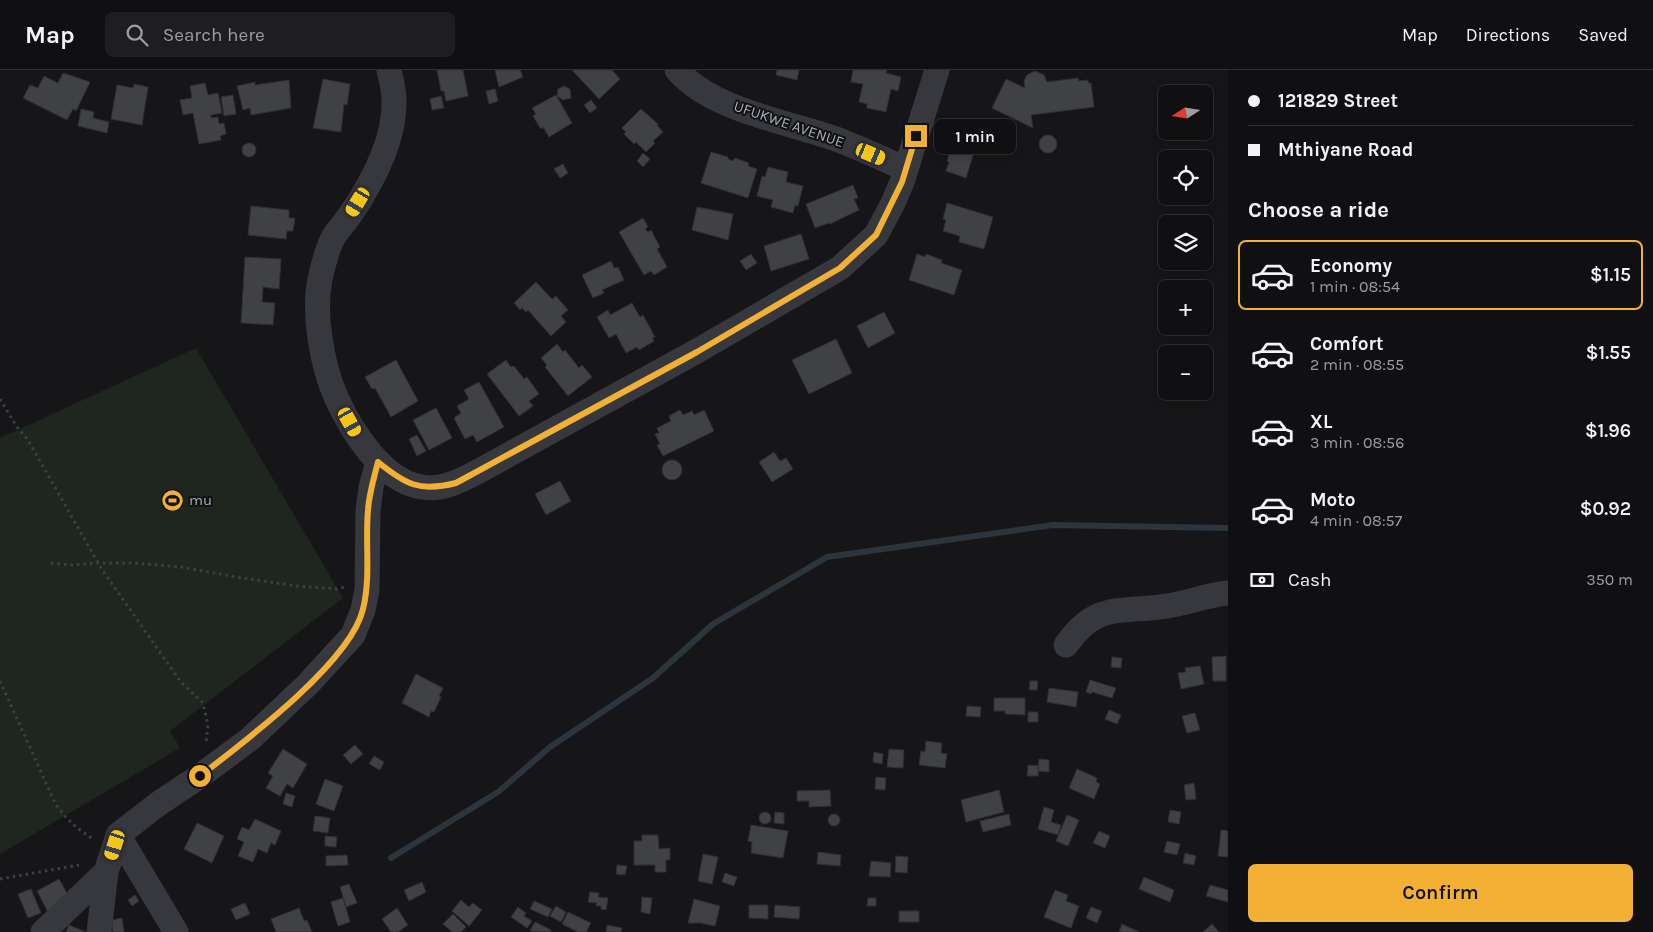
<!DOCTYPE html>
<html lang="en">
<head>
<meta charset="utf-8">
<style>
  :root { --surface:#101012; --page:#1e1e20; --text:#f1f3f6; --muted:#9c9d9f; --line:#303032; --accent:#f2b134 }
  body { margin:0; font-family:Karla,sans-serif; background:var(--page); color:var(--text); height:100vh; display:flex; flex-direction:column; font-size:19px; white-space:nowrap }
  * { box-sizing:border-box; margin:0 }
  p { font-size:16px; color:var(--muted) }
  .icon { flex:none; width:28px; height:28px; fill:none; stroke:currentColor; stroke-width:2; stroke-linecap:round; stroke-linejoin:round }
  .map { position:relative; flex:1; overflow:hidden }
  .side { display:flex; flex-direction:column; background:var(--surface); width:425px }
  .side>* { flex:none }
  .banner { display:grid; align-content:center; height:110px; padding:0 20px; background:var(--surface) }
  .needle { width:32px; rotate:258deg }
  .buttons { position:absolute; left:1158px; top:15px; display:grid; gap:10px }
  .buttons a { display:grid; place-items:center; width:55px; height:55px; border-radius:8px; background:var(--surface); box-shadow:0 2px 8px #0003,0 0 0 1px var(--line); font-size:25px }
  .end { position:absolute; width:22px; height:22px; margin:-11px; border:6px solid #f2b134; background:#111; box-shadow:0 0 0 2px #111 }
  .from { border-radius:50% }
  .bubble { position:absolute; height:35px; border-radius:8px; background:var(--surface); box-shadow:0 2px 8px #0003,0 0 0 1px var(--line); font-size:16px; font-weight:600; line-height:35px; text-align:center }
  .car { position:absolute; width:15px; height:30px; margin:-15px -8px; border-radius:6px; box-shadow:0 0 4px 1px #0007; background:linear-gradient(#f5c518 24%,#345 0 40%,#f5c518 0 76%,#345 0 86%,#f5c518 0) }
  .banner b { display:flex; align-items:center; gap:18px; height:48px; font-size:19px }
  .banner b+b { border-top:1px solid var(--line) }
  .banner i { width:12px; height:12px; background:var(--text) }
  ul { padding:0; list-style:none }
  li { display:flex; align-items:center; gap:15px; height:70px; margin:0 10px 8px; padding:0 10px; border:2px solid transparent; border-radius:8px }
  li div { flex:1 }
  li b { display:block; font-size:19px }
  li em { font-style:normal; font-weight:600 }
  li.selected { border-color:var(--accent) }
  li>.icon { width:45px; height:45px; stroke-width:1.5 }
  h2 { padding:0 20px; font-size:22px; line-height:60px }
  .pay { display:flex; align-items:center; gap:12px; height:55px; padding:0 20px; font-size:19px }
  .pay p { margin-inline-start:auto }
  .primary-button { display:flex; gap:10px; margin-top:auto; padding:10px 20px }
  .primary-button a { flex:1; height:58px; border-radius:8px; background:var(--accent); color:#111; font-size:20px; font-weight:600; line-height:58px; text-align:center }
  header { display:flex; align-items:center; gap:30px; box-sizing:border-box; height:70px; padding:0 25px; background:var(--surface); border-bottom:1px solid var(--line) }
  header strong { font-size:24px }
  nav { display:flex; gap:28px; margin-inline-start:auto; font-size:18px }
  .search { width:350px; height:45px; background:var(--page); display:flex; align-items:center; gap:12px; box-sizing:border-box; padding:0 18px; border-radius:8px; color:var(--muted); font-size:19px }
  main { display:flex; flex:1; min-height:0 }
  .map>svg:first-child { display:block }
  .green { fill:#1e261f }
  .lines { fill:none; stroke-linecap:round; stroke-linejoin:round }
  .stream { stroke:#2c353c; stroke-width:6 }
  .building { fill:#404145; stroke:#303034 }
  .path { stroke:#3d3f44; stroke-width:3; stroke-dasharray:2.5 4; stroke-linecap:butt }
  .minor { stroke:#37383d; stroke-width:25 }
  .route { stroke:#f2b134; stroke-width:6 }
  .labels { text-anchor:middle; dominant-baseline:central; stroke-width:4; stroke-linejoin:round; paint-order:stroke }
  .street-label { font-size:15px; fill:#a8adb8; stroke:#111113 }
  .poi-label { font-size:15px; fill:#a8adb8; stroke:#111113; text-anchor:start }
</style>
</head>
<body>
<header>
<strong>Map</strong>
<div class="search"><svg class="icon" aria-label="search" viewBox="0 0 24 24"><circle cx="10" cy="10" r="6"/><path d="M15 15l6 6"/></svg>Search here</div>
<nav><a>Map</a><a>Directions</a><a>Saved</a></nav>
</header>
<main>
<div class="map">
<svg width="1228" height="862" viewBox="0 0 1228 862">
  <rect width="100%" height="100%" fill="#161618"/>
  <path class="green" d="M196,278L343,528L170,661L180,678L0,784V368Z"/>
  <g class="lines">
    <path class="stream" d="M391,788L498,722L550,677L653,608L713,554L827,487L1053,455L1228,458"/>
  </g>
  <path class="building" d="M437,0H463L468,26L446,31L444,21H441Z
    M495,0H520L523,7L499,17Z
    M572,0H612L620,9L599,29Z
    M777,0H799L797,10L776,5Z
    M853,0H887L886,3L901,7L898,21L891,19L886,42L867,38V34L859,32L863,14L851,12Z
    M1035,1L1044,5L1047,12L1078,8L1079,11L1088,10V13H1091L1094,37L1031,45L1033,58L992,38L1006,9L1025,18L1024,11L1027,5Z
    M63,3L90,12L76,41L73,39L67,50L23,28L30,15L38,18L44,6L58,13Z
    M323,9L350,14L347,35L344,34L341,62L313,58Z
    M289,10L291,38L251,45L250,38L243,40L237,16L255,12V15Z
    M205,13L208,25L218,23L222,43L211,45V48L218,47L219,54L224,53L226,64L220,66L221,70L199,74L193,43L183,45L180,30L192,28L190,16Z
    M134,14L148,17L142,55L111,49L117,15L133,18Z
    M564,16L570,19L571,28L563,30L557,26L558,19Z
    M495,19L498,31L489,34L486,21Z
    M233,25L236,44L224,46L221,27Z
    M556,25L572,53L549,67L543,57L541,59L533,46L536,44L532,38Z
    M441,26L444,38L432,40L430,29Z
    M591,30L597,38L590,43L584,35Z
    M81,39L94,42L93,48L109,52L107,63L78,56Z
    M641,39L658,54L657,55L663,62L653,71L655,73L646,82L636,72L634,74L624,64L626,62L622,58Z
    M1039 74a9 9 0 1 1 18 0a9 9 0 1 1-18 0Z
    M953,70L976,76L966,108L946,101L949,92L947,91Z
    M242 80a7 7 0 1 1 14 0a7 7 0 1 1-14 0Z
    M711,82L728,87V89L733,91L735,88L749,93L748,96L757,99L748,128L701,113Z
    M643,83L650,89L643,97L637,91Z
    M563,94L568,103L560,108L554,99Z
    M768,97L788,102L786,112L803,116L798,136L795,135L793,143L771,137L773,130L757,126L762,106L765,107Z
    M853,115L858,128L854,129L859,140L830,154L829,153L815,158L806,134Z
    M947,133L993,147L984,179L959,172L960,166L943,161L946,150L943,149Z
    M251,136L289,140V148H295L293,161H287L286,169L248,165Z
    M697,137L733,144L728,170L692,160Z
    M643,148L648,157L645,159L648,162L651,160L660,177L657,179L667,197L654,205L651,201L644,205L619,162Z
    M801,164L809,189L771,201L764,176Z
    M751,184L757,193L746,200L740,191Z
    M917,184L925,187L926,184L942,190L941,193L962,200L954,225L909,210Z
    M245,187L281,189L279,219L263,217L262,232L275,233L273,255L241,253Z
    M611,191L614,198L618,197L624,210L602,220L604,223L593,228L582,205Z
    M536,212L552,229L556,226L568,240L561,246L566,252L551,266L528,240L526,242L522,238L520,240L514,233Z
    M632,233L640,247L643,245L655,267L652,268L654,271L639,280L637,277L626,283L616,264L609,268L597,247L608,240L610,245Z
    M884,242L895,263L868,278L857,256Z
    M836,269L852,303L809,324L792,290Z
    M557,274L563,282L565,280L579,298L582,295L592,307L568,326L545,297L547,295L541,288Z
    M396,290L418,331L391,347L375,318L372,319L365,307Z
    M506,290L511,297L514,296L524,309L527,307L539,324L529,331L533,336L519,346L487,304Z
    M479,312L504,357L477,372L473,365L465,369L454,348L461,343L457,336L469,329L464,320Z
    M436,338L452,368L429,380L413,350Z
    M680,340L683,345L692,341L694,345L704,340L714,361L663,386L657,375L660,374L655,364L659,363L657,358L671,351L669,346Z
    M417,365L426,381L417,386L409,369Z
    M774,382L780,391L786,388L793,399L772,412L759,392Z
    M662 400a10 10 0 1 1 20 0a10 10 0 1 1-20 0Z
    M560,411L571,431L546,445L535,424Z
    M1226,586V611H1213L1212,587Z
    M1112,587L1122,588L1121,598L1111,597Z
    M1200,596L1204,614L1181,619L1178,603L1186,602L1185,598Z
    M416,604L443,618L439,626L441,627L434,642L431,641L429,647L402,633Z
    M1090,610L1116,618L1112,628L1092,622L1091,624L1086,622Z
    M1030,611H1038L1037,620H1029Z
    M1049,618L1078,622L1076,637L1047,632Z
    M994,628H1025V645L1005,644V641H994Z
    M967,636L981,637L980,647L966,646Z
    M1109,640L1121,645L1117,654L1105,649Z
    M1028,642H1038V652H1028Z
    M1195,643L1200,660L1187,663L1182,646Z
    M926,671L942,673L941,683L947,684L945,698L919,695L921,681L925,682Z
    M355,675L363,684L351,694L343,685Z
    M283,679L307,694L293,718L287,714L280,726L266,718L273,706L268,703Z
    M889,679L904,680L903,698L887,697Z
    M874,682L883,684L882,694L873,692Z
    M374,686L384,692L380,700L369,694Z
    M1039,689L1049,690V702L1038,701Z
    M1028,695L1039,696L1038,706H1027Z
    M1077,699L1097,708L1096,712L1100,714L1094,729L1069,718Z
    M876,707L886,708L885,720L875,719Z
    M325,709L343,716L334,741L316,734Z
    M1194,713L1196,729L1186,730L1184,715Z
    M830,720L831,736L809,737V731H797V721Z
    M999,720L1004,742L966,752L961,730Z
    M286,723L295,726L292,737L283,734Z
    M1044,737L1054,740L1051,752L1061,755L1058,765L1038,759Z
    M1170,740L1181,742L1179,754L1168,752Z
    M759 748a6 6 0 1 1 12 0a6 6 0 1 1-12 0Z
    M775,742L784,743V754L774,753Z
    M828 750a6 6 0 1 1 12 0a6 6 0 1 1-12 0Z
    M1009,744L1011,755L983,762L980,751Z
    M1067,745L1079,750L1068,776L1056,771Z
    M315,746L330,748L328,763L313,761Z
    M255,749L281,761L275,775L271,773L267,783L258,779L253,792L238,786L244,772L237,769L242,757L249,760Z
    M197,753L224,766L212,793L184,779Z
    M751,755L788,761L783,788L751,783L752,772L748,771Z
    M1221,760L1228,761V787L1218,786Z
    M1099,761L1110,766L1105,778L1093,773Z
    M642,765H658L659,779L670,778V790H666V802H655V795H634V771H642Z
    M325,766L337,767L336,777L325,776Z
    M1167,771L1180,774L1177,785L1164,782Z
    M818,782L841,785L840,796L817,794Z
    M1185,783L1196,786L1194,795L1183,793Z
    M703,784L718,787L712,814L698,811Z
    M347,785L348,795L326,796V786Z
    M896,786L908,787L907,803L895,802Z
    M871,791L891,793L890,807L869,806Z
    M617,795L627,796L625,805L616,804Z
    M725,803L737,807L734,816L722,812Z
    M1144,807L1174,820L1170,832L1139,819Z
    M59,809L71,830L48,842L37,821Z
    M422,812L426,822L409,831L404,820Z
    M349,814L357,833L346,837L340,817Z
    M1210,815L1228,820V832L1206,826Z
    M31,819L41,843L28,848L18,824Z
    M1055,820L1068,825L1066,831L1079,836L1071,858L1044,847Z
    M590,822L599,823L598,827L608,828L606,840L601,839V836H596L597,833L588,832Z
    M135,825L139,831L132,836L128,830Z
    M642,827L652,828L650,844L641,842Z
    M343,828L350,852L338,856L331,832Z
    M868,828H876V836H867Z
    M694,829L720,836L715,856L701,853H688Z
    M461,830L469,837L473,833L482,840L469,856L452,841Z
    M534,831L552,839L548,847L530,839Z
    M245,833L250,844L236,850L231,839Z
    M749,835H768V849L749,848Z
    M775,835L800,837L799,849L774,847Z
    M556,836L566,842L561,852L550,846Z
    M518,837L526,843L524,846L532,851L527,858L511,847Z
    M1091,837L1102,841L1097,853L1086,848Z
    M299,838L304,851L307,850L312,862H276L271,849Z
    M397,838L408,855L398,862H391L382,849Z
    M899,841H919V852H899Z
    M568,842L591,853L586,862H578L562,854Z
    M453,844L466,857L461,862H452L443,854Z
    M122,848L124,862H113L112,850Z
    M535,852L551,860L550,862L530,861Z
    M1122,854L1139,862H1119Z
    M1212,854L1219,862H1203Z
    M69,855L86,862H66Z
    M607,855L622,858L621,862H606Z"/>
  <g class="lines">
    <path class="path" d="M0,329L17,357L28,370L101,498L180,611L203,633L208,655L206,674
      M51,493L72,495L97,493H133L181,497L242,508L297,516L337,519L345,517
      M0,611L55,733C65,748 77,759 93,769
      M0,809L79,795"/>
    <path class="minor" d="M389,0C391,9 394,20 394,30C395,70 372,113 350,145C345,152 339,159 334,166C327,178 323,196 320,209C313,244 322,295 336,327C351,360 383,412 422,417C442,421 462,410 479,401L697,281L840,198L876,165L893,133L902,112L937,0
      M677,0C713,41 786,51 836,69C860,78 883,89 906,99
      M1066,575C1095,534 1116,542 1160,537C1183,535 1205,525 1228,523
      M43,862L106,802
      M99,862L106,802L118,765
      M176,862L118,765L158,734L200,706L250,669L308,614L353,565L363,540L367,520L368,441L371,417L378,392"/>
  </g>
  <g class="lines">
    <path class="route" d="M200,706C244,672 351,592 363,539C371,507 365,473 368,440C369,424 374,408 378,392C406,415 420,422 456,413L697,282L840,198L876,165L902,112L916,66"/>
  </g>
  <defs>
    <symbol id="stadium-disc" viewBox="-11 -11 22 22"><circle r="9.5" fill="#f2b134" stroke="#111113"/><path d="M0-5a6.5 5 0 1 0 0 10a6.5 5 0 1 0 0-10ZM-3.5-1.8h7v3.6h-7Z" fill="#111"/></symbol>
  </defs>
  <g fill-rule="evenodd">
    <use href="#stadium-disc" x="160" y="418" width="25" height="25"/>
  </g>
  <g class="labels">
    <g class="street-label">
      <text transform="translate(789 54) rotate(19)">UFUKWE AVENUE</text>
    </g>
    <g class="poi-label">
      <text x="189" y="430">mu</text>
    </g>
  </g>
</svg>
<div class="buttons">
<a><svg class="needle" viewBox="-14 -14 28 28"><path d="M0-13l5 13h-10z" fill="#e53935"/><path d="M0 13l5-13h-10z" fill="#9c9d9f"/></svg></a>
<a><svg class="icon" aria-label="locate" viewBox="0 0 24 24"><circle cx="12" cy="12" r="6"/><path d="M12 2v4M12 18v4M2 12h4M18 12h4"/></svg></a>
<a><svg class="icon" aria-label="layers" viewBox="0 0 24 24"><path d="M12 4l9 5-9 5-9-5zM3 14l9 5 9-5"/></svg></a>
<a>+</a>
<a>−</a>
</div>
<i class="end from" style="left:200px;top:706px"></i>
<i class="end" style="left:916px;top:66px"></i>
<div class="bubble" style="left:934px;top:49px;width:82px">1 min</div>
<i class="car" style="left:871px;top:84px;rotate:113deg"></i>
<i class="car" style="left:358px;top:132px;rotate:211deg"></i>
<i class="car" style="left:350px;top:352px;rotate:151deg"></i>
<i class="car" style="left:115px;top:775px;rotate:198deg"></i>
</div>
<section class="side">
<div class="banner">
<b><i class="from"></i>121829 Street</b>
<b><i></i>Mthiyane Road</b>
</div>
<h2>Choose a ride</h2>
<ul>
<li class="selected"><svg class="icon" aria-label="car" viewBox="0 0 24 24"><path d="M5 17H2v-5l4-1 3-4h7l3 4 3 1v5h-3M9 17h6M6 11h13"/><circle cx="7" cy="17" r="2"/><circle cx="17" cy="17" r="2"/></svg><div><b>Economy</b><p>1 min · 08:54</p></div><em>$1.15</em></li>
<li><svg class="icon" aria-label="car" viewBox="0 0 24 24"><path d="M5 17H2v-5l4-1 3-4h7l3 4 3 1v5h-3M9 17h6M6 11h13"/><circle cx="7" cy="17" r="2"/><circle cx="17" cy="17" r="2"/></svg><div><b>Comfort</b><p>2 min · 08:55</p></div><em>$1.55</em></li>
<li><svg class="icon" aria-label="car" viewBox="0 0 24 24"><path d="M5 17H2v-5l4-1 3-4h7l3 4 3 1v5h-3M9 17h6M6 11h13"/><circle cx="7" cy="17" r="2"/><circle cx="17" cy="17" r="2"/></svg><div><b>XL</b><p>3 min · 08:56</p></div><em>$1.96</em></li>
<li><svg class="icon" aria-label="car" viewBox="0 0 24 24"><path d="M5 17H2v-5l4-1 3-4h7l3 4 3 1v5h-3M9 17h6M6 11h13"/><circle cx="7" cy="17" r="2"/><circle cx="17" cy="17" r="2"/></svg><div><b>Moto</b><p>4 min · 08:57</p></div><em>$0.92</em></li>
</ul>
<div class="pay"><svg class="icon" aria-label="cash" viewBox="0 0 24 24"><path d="M3 7h18v10H3z"/><circle cx="12" cy="12" r="2"/></svg>Cash<p>350 m</p></div>
<div class="primary-button"><a>Confirm</a></div>
</section>
</main>
</body>
</html>
